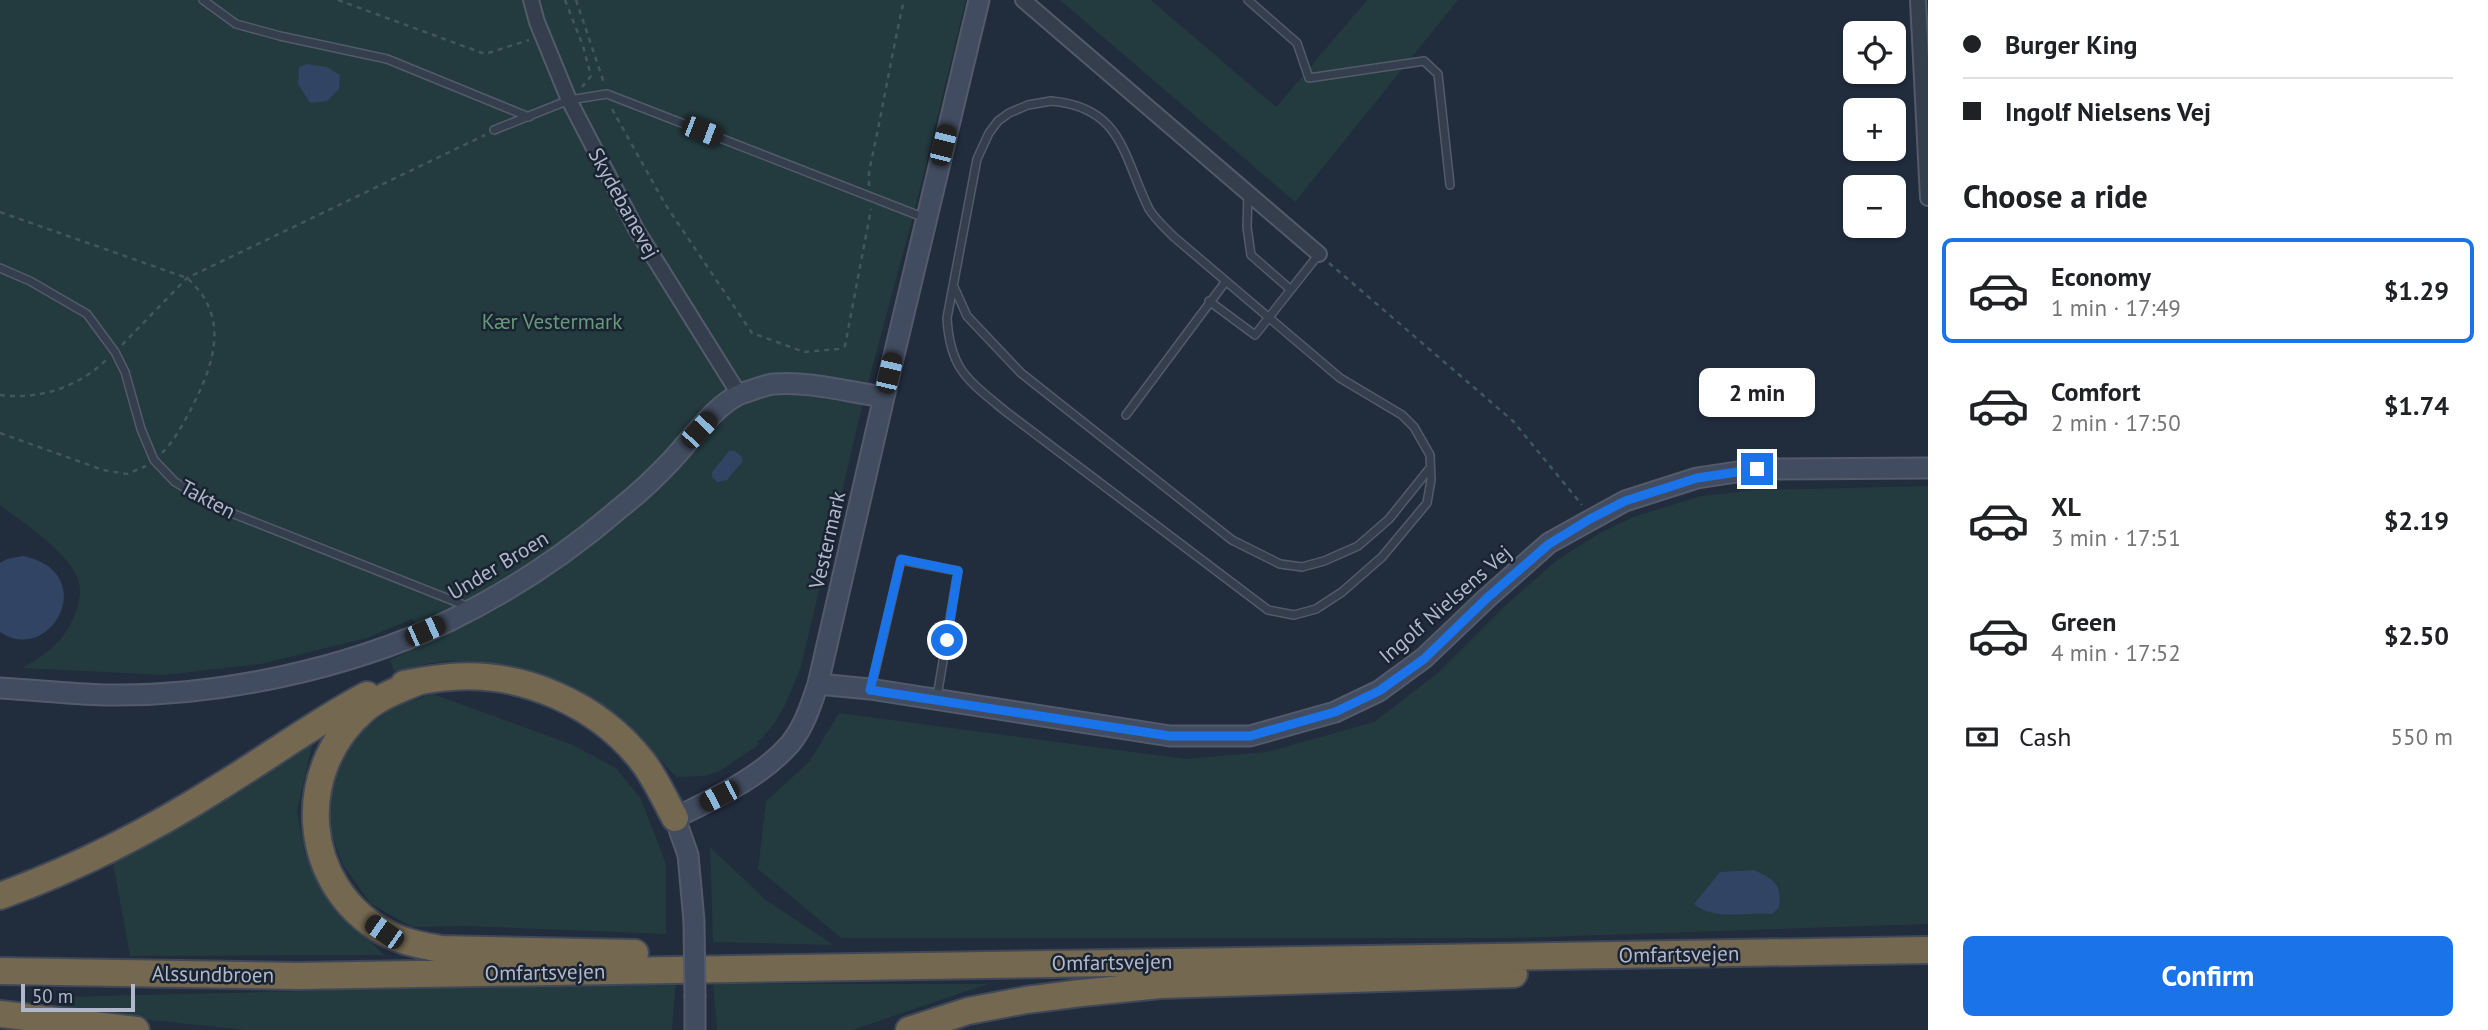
<!DOCTYPE html>
<html lang="en">
<head>
<meta charset="utf-8">
<style>
  :root { --surface:#fff; --page:#f6f6f6; --text:#202124; --muted:#757577; --line:#e0e0e0; --accent:#1a73e8 }
  body { margin:0; font-family:"PT Sans",sans-serif; background:var(--page); color:var(--text); height:100vh; display:flex; flex-direction:column; font-size:26px; white-space:nowrap }
  * { box-sizing:border-box; margin:0 }
  p { font-size:23px; color:var(--muted) }
  .icon { flex:none; width:38px; height:38px; fill:none; stroke:currentColor; stroke-width:2; stroke-linecap:round; stroke-linejoin:round }
  .map { position:relative; flex:1; overflow:hidden }
  .sheet { display:flex; flex-direction:column; background:var(--surface); width:560px }
  .sheet>* { flex:none }
  .hud { display:grid; align-content:center; height:154px; padding:0 35px; background:var(--surface) }
  .controls { position:absolute; left:1843px; top:21px; display:grid; gap:14px }
  .controls a { display:grid; place-items:center; width:63px; height:63px; border-radius:10px; background:var(--surface); box-shadow:0 2px 5px #0004; font-size:35px }
  .scale { position:absolute; left:21px; bottom:18px; width:114px; box-sizing:border-box; padding-left:7px; border:4px solid #b0b8c9; border-top:0; font-size:19px; line-height:24px; white-space:nowrap; color:#b0b8c9; -webkit-text-stroke:5px #1a2332; paint-order:stroke }
  .end { position:absolute; width:32px; height:32px; margin:-16px; border:9px solid #1a73e8; background:#fff; box-shadow:0 0 0 4px #fff }
  .from { border-radius:50% }
  .bubble { position:absolute; height:49px; border-radius:10px; background:var(--surface); box-shadow:0 2px 5px #0004; font-size:23px; font-weight:700; line-height:49px; text-align:center }
  .car { position:absolute; width:21px; height:42px; margin:-21px -10px; border-radius:9px; box-shadow:0 0 5px 2px #0007; background:linear-gradient(#222 24%,#8ab4d8 0 40%,#222 0 76%,#8ab4d8 0 86%,#222 0) }
  .hud b { display:flex; align-items:center; gap:24px; height:66px; font-size:26px }
  .hud b+b { border-top:2px solid var(--line) }
  .hud i { width:18px; height:18px; background:var(--text) }
  ul { padding:0; list-style:none }
  li { display:flex; align-items:center; gap:21px; height:105px; margin:0 14px 10px; padding:0 21px; border:4px solid transparent; border-radius:10px }
  li div { flex:1 }
  li b { display:block; font-size:26px }
  li em { font-style:normal; font-weight:700 }
  li.current { border-color:var(--accent) }
  li>.icon { width:63px; height:63px; stroke-width:1.5 }
  h2 { padding:0 35px; font-size:32px; line-height:84px }
  .pay { display:flex; align-items:center; gap:18px; height:77px; padding:0 35px; font-size:26px }
  .pay p { margin-inline-start:auto }
  .button { display:flex; gap:14px; margin-top:auto; padding:14px 35px }
  .button a { flex:1; height:80px; border-radius:10px; background:var(--accent); color:#fff; font-size:28px; font-weight:700; line-height:80px; text-align:center }
  main { display:flex; flex:1; min-height:0 }
  .map>svg:first-child { display:block }
  .green { fill:#233a3e }
  .water { fill:#314464 }
  .lines { fill:none; stroke-linecap:round; stroke-linejoin:round }
  .lane-casing { stroke:#535b6b; stroke-width:10 }
  .street-casing { stroke:#535b6b; stroke-width:18 }
  .secondary-casing { stroke:#535b6b; stroke-width:23 }
  .highway-casing { stroke:#404858; stroke-width:30 }
  .path { stroke:#41575c; stroke-width:2.5; stroke-dasharray:5 5; stroke-linecap:butt }
  .lane { stroke:#353e4d; stroke-width:7 }
  .street { stroke:#353e4d; stroke-width:14 }
  .secondary { stroke:#424c61; stroke-width:19 }
  .highway { stroke:#746851; stroke-width:26 }
  .secondary-bridge-casing { stroke:#535b6b; stroke-width:23; stroke-linecap:butt }
  .secondary-bridge { stroke:#424c61; stroke-width:19 }
  .route { stroke:#1a73e8; stroke-width:9 }
  .labels { text-anchor:middle; dominant-baseline:central; stroke-width:5; stroke-linejoin:round; paint-order:stroke }
  .street-label { font-size:21px; fill:#b0b8c9; stroke:#1a2332 }
  .park-label { font-size:21px; fill:#659c75; stroke:#1a2332 }
</style>
</head>
<body>
<main>
<div class="map">
<svg width="1928" height="1030" viewBox="0 0 1928 1030">
  <rect width="100%" height="100%" fill="#212c3d"/>
  <path class="green" d="M0,0H966L914,213L865,394L801,667C790,694 780,724 757,742L760,744L718,772L705,776L677,777C663,765 654,750 641,737C593,689 525,661 457,661C437,660 414,667 394,671L390,660L432,640L412,619L367,638L261,664L164,675L22,668C45,655 65,641 74,616C79,605 82,591 78,579C66,550 24,524 0,505Z
    M1060,0H1151L1276,107L1367,0H1458L1295,202Z
    M1928,486V924L1513,938H841L758,869L766,801L809,762L839,713L1186,759L1266,752L1374,722L1439,672L1506,605L1557,560L1598,534L1633,517L1701,496L1755,490Z
    M433,694L573,745L616,768L641,799L666,864V934L464,926L412,927L371,904L343,865L330,830L328,784L353,737L397,705Z
    M314,737L297,811L305,854L334,903L384,955L130,956L112,857Z
    M710,847L766,900L834,945L713,942Z
    M676,982L672,1030H245L55,1010L58,997Z
    M713,984H988L852,1030H717Z"/>
  <path class="water" d="M307,64L327,67L340,75L339,89L327,101L310,103L298,84L299,67Z
    M729,451H735L741,456L743,461L727,480L717,482L712,477V472Z
    M23,556C102,572 51,667 0,632V563L7,559Z
    M1754,870C1775,880 1782,884 1779,908L1772,914C1747,911 1715,922 1694,904L1720,872Z"/>
  <g class="lines">
    <defs>
      <path id="lane" d="M203,0L236,24L280,36L387,59L529,117
        M1248,0L1297,43L1309,78L1424,61L1438,74L1450,185
        M1051,101C1123,107 1123,157 1149,209C1155,219 1166,229 1174,237L1340,378L1402,415L1414,427L1430,455L1431,480L1427,503L1382,557L1342,592L1316,609L1294,615L1268,610L1005,411C968,380 950,370 947,318L977,159L989,133L998,121L1009,113L1028,105Z
        M494,130L569,100L607,94L925,218
        M1248,193L1247,227L1251,255L1290,289
        M0,268L30,281L87,314L115,352L125,372L141,429L154,460L175,482L219,508L469,607
        M954,287L967,316L1021,373L1232,540L1280,564L1302,567L1324,561L1358,546L1389,519L1430,468
        M1209,301L1255,335L1319,254
        M1126,415L1226,281
        M871,688L901,560L958,571L937,697"/>
      <path id="street" d="M531,0L537,22L569,100L636,229L739,394
        M1023,0L1319,254
        M1918,0L1928,198"/>
      <path id="secondary" d="M818,684L870,689L1170,736H1250L1335,712L1379,691L1424,658L1487,598L1549,543L1625,501L1697,478L1757,469L1928,468
        M0,688C35,690 70,694 105,695C218,697 347,669 449,621C511,591 568,553 620,508C638,494 655,478 671,461C690,441 717,402 743,393C753,390 764,385 774,384C809,381 848,392 884,397
        M694,921L688,855L675,818C715,798 760,778 790,744C804,727 811,705 818,684L884,397L979,0
        M695,1030V997"/>
      <path id="highway" d="M420,681C401,689 380,696 364,710C293,771 301,885 384,932C402,942 421,945 440,949L635,953
        M404,684C419,681 435,678 451,677C523,671 599,705 643,762C656,779 665,800 675,818
        M0,896C77,868 152,830 221,786C270,756 316,722 367,695
        M0,971L297,976L1928,950
        M0,1014L136,1030
        M909,1030L968,1011L1026,1000L1081,993L1160,985L1514,974"/>
    </defs>
    <use href="#lane" class="lane-casing"/>
    <use href="#street" class="street-casing"/>
    <use href="#secondary" class="secondary-casing"/>
    <use href="#highway" class="highway-casing"/>
    <path class="path" d="M338,0L485,54L529,40
      M565,0L583,46L591,76L582,87
      M576,0L604,83
      M612,109L665,204L752,333L804,352L838,349L845,346L871,209
      M869,186V171C882,114 891,57 904,0
      M0,212L187,278C230,316 215,362 192,407C183,424 175,440 162,453
      M1329,263L1513,421L1582,505
      M122,345L187,278L485,135
      M0,395C40,400 79,387 107,359
      M0,433L103,470L127,474L146,466"/>
    <use href="#lane" class="lane"/>
    <use href="#street" class="street"/>
    <use href="#secondary" class="secondary"/>
    <use href="#highway" class="highway"/>
    <defs>
      <path id="secondary-bridge" d="M694,921L695,997"/>
    </defs>
    <use href="#secondary-bridge" class="secondary-bridge-casing"/>
    <use href="#secondary-bridge" class="secondary-bridge"/>
  </g>
  <g class="lines">
    <path class="route" d="M947,640L958,571L901,559L870,690L1170,736H1250L1335,712L1379,691L1424,659L1487,598L1549,544L1590,519L1625,501L1697,478L1757,469"/>
  </g>
  <g class="labels">
    <g class="street-label">
      <text transform="translate(624 203) rotate(61)">Skydebanevej</text>
      <text transform="translate(208 499) rotate(28)">Takten</text>
      <text transform="translate(827 540) rotate(-77)">Vestermark</text>
      <text transform="translate(498 565) rotate(-31)">Under Broen</text>
      <text transform="translate(1445 604) rotate(-41)">Ingolf Nielsens Vej</text>
      <text transform="translate(1679 954) rotate(-1)">Omfartsvejen</text>
      <text transform="translate(1112 962) rotate(-1)">Omfartsvejen</text>
      <text transform="translate(545 972) rotate(-1)">Omfartsvejen</text>
      <text transform="translate(213 974) rotate(1)">Alssundbroen</text>
    </g>
    <g class="park-label">
      <text x="552" y="321">Kær Vestermark</text>
    </g>
  </g>
</svg>
<div class="controls">
<a><svg class="icon" aria-label="locate" viewBox="0 0 24 24"><circle cx="12" cy="12" r="6"/><path d="M12 2v4M12 18v4M2 12h4M18 12h4"/></svg></a>
<a>+</a>
<a>−</a>
</div>
<div class="scale">50 m</div>
<i class="end from" style="left:947px;top:640px"></i>
<i class="end" style="left:1757px;top:469px"></i>
<div class="bubble" style="left:1699px;top:368px;width:116px">2 min</div>
<i class="car" style="left:702px;top:131px;rotate:111deg"></i>
<i class="car" style="left:943px;top:145px;rotate:14deg"></i>
<i class="car" style="left:889px;top:373px;rotate:13deg"></i>
<i class="car" style="left:699px;top:430px;rotate:43deg"></i>
<i class="car" style="left:425px;top:631px;rotate:66deg"></i>
<i class="car" style="left:719px;top:796px;rotate:243deg"></i>
<i class="car" style="left:384px;top:932px;rotate:305deg"></i>
</div>
<section class="sheet">
<div class="hud">
<b><i class="from"></i>Burger King</b>
<b><i></i>Ingolf Nielsens Vej</b>
</div>
<h2>Choose a ride</h2>
<ul>
<li class="current"><svg class="icon" aria-label="car" viewBox="0 0 24 24"><path d="M5 17H2v-5l4-1 3-4h7l3 4 3 1v5h-3M9 17h6M6 11h13"/><circle cx="7" cy="17" r="2"/><circle cx="17" cy="17" r="2"/></svg><div><b>Economy</b><p>1 min · 17:49</p></div><em>$1.29</em></li>
<li><svg class="icon" aria-label="car" viewBox="0 0 24 24"><path d="M5 17H2v-5l4-1 3-4h7l3 4 3 1v5h-3M9 17h6M6 11h13"/><circle cx="7" cy="17" r="2"/><circle cx="17" cy="17" r="2"/></svg><div><b>Comfort</b><p>2 min · 17:50</p></div><em>$1.74</em></li>
<li><svg class="icon" aria-label="car" viewBox="0 0 24 24"><path d="M5 17H2v-5l4-1 3-4h7l3 4 3 1v5h-3M9 17h6M6 11h13"/><circle cx="7" cy="17" r="2"/><circle cx="17" cy="17" r="2"/></svg><div><b>XL</b><p>3 min · 17:51</p></div><em>$2.19</em></li>
<li><svg class="icon" aria-label="car" viewBox="0 0 24 24"><path d="M5 17H2v-5l4-1 3-4h7l3 4 3 1v5h-3M9 17h6M6 11h13"/><circle cx="7" cy="17" r="2"/><circle cx="17" cy="17" r="2"/></svg><div><b>Green</b><p>4 min · 17:52</p></div><em>$2.50</em></li>
</ul>
<div class="pay"><svg class="icon" aria-label="cash" viewBox="0 0 24 24"><path d="M3 7h18v10H3z"/><circle cx="12" cy="12" r="2"/></svg>Cash<p>550 m</p></div>
<div class="button"><a>Confirm</a></div>
</section>
</main>
</body>
</html>
